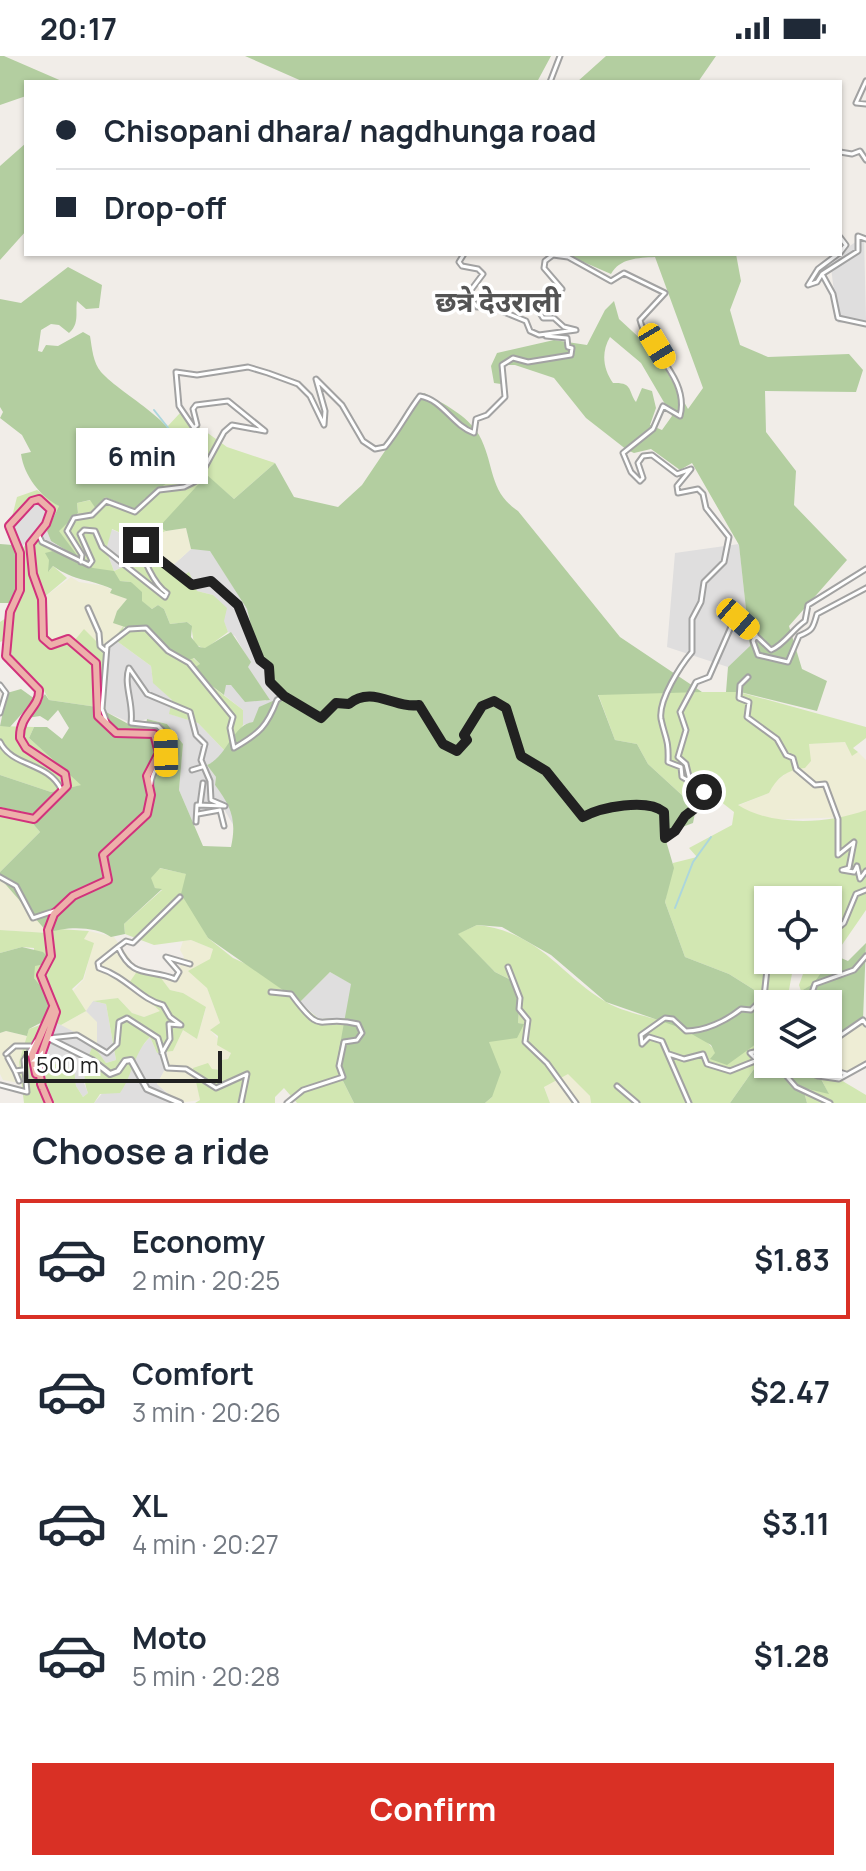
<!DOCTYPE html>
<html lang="en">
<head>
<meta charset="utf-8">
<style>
  :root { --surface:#fff; --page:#f2f2f3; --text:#1f2937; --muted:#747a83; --line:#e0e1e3; --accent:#d93025 }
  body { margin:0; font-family:Manrope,"Noto Sans Devanagari",sans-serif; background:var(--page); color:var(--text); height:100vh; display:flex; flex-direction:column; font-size:30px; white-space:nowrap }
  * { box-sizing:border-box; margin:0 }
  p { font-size:26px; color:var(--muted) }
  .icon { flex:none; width:44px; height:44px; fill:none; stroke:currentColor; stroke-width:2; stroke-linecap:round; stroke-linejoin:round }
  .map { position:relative; height:1047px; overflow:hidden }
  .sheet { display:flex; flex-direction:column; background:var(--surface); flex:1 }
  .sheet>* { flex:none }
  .top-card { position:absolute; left:24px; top:24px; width:818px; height:176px; border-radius:0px; box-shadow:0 2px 6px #0004; display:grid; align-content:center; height:176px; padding:0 32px; background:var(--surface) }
  .buttons { position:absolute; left:754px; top:830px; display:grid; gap:16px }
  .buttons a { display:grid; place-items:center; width:88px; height:88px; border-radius:0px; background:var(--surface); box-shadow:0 2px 6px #0004; font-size:40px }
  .scale { position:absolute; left:24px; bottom:20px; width:198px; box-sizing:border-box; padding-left:8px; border:4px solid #212121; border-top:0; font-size:22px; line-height:28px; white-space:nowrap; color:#212121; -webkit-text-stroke:6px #fff; paint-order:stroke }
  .end { position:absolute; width:36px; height:36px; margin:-18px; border:10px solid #212121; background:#fff; box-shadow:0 0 0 4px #fff }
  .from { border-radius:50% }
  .bubble { position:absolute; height:56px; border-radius:0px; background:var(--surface); box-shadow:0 2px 6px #0004; font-size:26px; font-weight:700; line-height:56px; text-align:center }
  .car { position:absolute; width:24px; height:48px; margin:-24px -12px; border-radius:10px; box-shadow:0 0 6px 2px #0007; background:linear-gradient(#f5c518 24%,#345 0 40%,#f5c518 0 76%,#345 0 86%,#f5c518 0) }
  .top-card b { display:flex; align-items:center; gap:28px; height:76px; font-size:30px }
  .top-card b+b { border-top:2px solid var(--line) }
  .top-card i { width:20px; height:20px; background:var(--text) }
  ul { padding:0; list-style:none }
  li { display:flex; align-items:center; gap:24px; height:120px; margin:0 16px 12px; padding:0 16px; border:4px solid transparent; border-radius:0px }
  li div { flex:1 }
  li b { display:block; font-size:30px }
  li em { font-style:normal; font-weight:700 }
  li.selected { border-color:var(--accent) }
  li>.icon { width:72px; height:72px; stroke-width:1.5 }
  h2 { padding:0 32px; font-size:36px; line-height:96px }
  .primary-button { display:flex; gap:16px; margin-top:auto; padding:16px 32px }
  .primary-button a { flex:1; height:92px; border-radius:0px; background:var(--accent); color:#fff; font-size:32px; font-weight:700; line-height:92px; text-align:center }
  .status { display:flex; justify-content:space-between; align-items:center; height:56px; padding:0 40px; background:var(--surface); direction:ltr }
  .status svg { height:22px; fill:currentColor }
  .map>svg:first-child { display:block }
  .residential { fill:#dfdede }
  .farmland { fill:#eeedd5 }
  .grass { fill:#d2e7b2; fill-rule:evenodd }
  .forest { fill:#b3cea0; fill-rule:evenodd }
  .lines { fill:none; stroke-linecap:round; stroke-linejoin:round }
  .stream { stroke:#acd6dc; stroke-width:2 }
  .minor-casing { stroke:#a2a2a2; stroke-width:7 }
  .tertiary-casing { stroke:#a2a2a2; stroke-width:8 }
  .trunk-casing { stroke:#d2327c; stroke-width:10 }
  .minor { stroke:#fff; stroke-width:3 }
  .tertiary { stroke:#fff; stroke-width:4 }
  .trunk { stroke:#edb0aa; stroke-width:6 }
  .route { stroke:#212121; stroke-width:10 }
  .labels { text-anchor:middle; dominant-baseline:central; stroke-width:7; stroke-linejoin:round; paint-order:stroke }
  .district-label { font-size:28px; font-weight:bold; fill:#545454; stroke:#fff }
</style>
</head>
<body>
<div class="status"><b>20:17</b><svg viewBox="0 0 49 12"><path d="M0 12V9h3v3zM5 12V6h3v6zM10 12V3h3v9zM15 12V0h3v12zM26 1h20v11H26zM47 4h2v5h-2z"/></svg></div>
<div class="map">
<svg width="866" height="1047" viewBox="0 0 866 1047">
  <rect width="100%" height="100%" fill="#f1ede8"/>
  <path class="residential" d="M864,180L866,265L838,267L830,204Z
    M40,445L50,458L36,478L47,475L51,485L69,496L66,498L28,484L19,494L8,481V472L29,450Z
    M111,473L141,486L151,498L114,515L106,494Z
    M739,488L750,591L728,611L667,591L675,497Z
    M191,493L210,494L247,553L260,604L284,640L253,666L243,669V654L224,639L225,629H231L254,645H266L264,635L247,611L250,606L235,580L228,576L213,539L197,535L170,512Z
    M114,583L151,610L153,626L172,644L170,658L198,667L225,695L218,705L207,709L216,721L215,729L231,749L235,772L224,753L201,758L193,767L179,734L183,688L167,668L147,663L131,667L106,656L103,631L107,590Z
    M330,916L352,928L347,962L319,963L300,946Z
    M93,945L106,948L116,1004L106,1007L93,990L84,1027L88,1037L83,1041L76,1030L74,1013L51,1007L43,998L56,967L71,972Z
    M150,981L157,997L167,996L168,1008L157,1028L178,1047H94Z"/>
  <path class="farmland" d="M186,472L191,493L170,512L141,486L166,475Z
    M71,521L79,526L105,530L128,544L117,555L124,569L106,595L74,585L47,587L42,543Z
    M845,686L852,699L858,696L866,704V754L848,761L764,764L737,750L769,737L774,727L793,712L808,688Z
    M0,822L27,851L48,877L0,874Z
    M89,875L114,881L138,914L143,937L161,955L144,961L132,957L118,942L93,945L86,955L97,966V988L61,969L86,955L71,937L84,923L93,887L83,883Z
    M191,884L213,893L207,932L220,967L211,975L231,997L221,1014L194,1012L200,1044L179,1047L157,1028L168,1008L167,996L173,995L183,974L197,983L206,952L183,937L170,934L158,918L175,923L184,901L180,894L183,885Z
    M863,964L866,966V1009L844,1016L814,1008H828V988Z
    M6,975L27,980L19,1006L24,1028L3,1024L0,1018V977Z
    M568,1017L590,1040L591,1047H550L544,1030Z"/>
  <path class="grass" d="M180,357L227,391L275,407L234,443L207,420L160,471L166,475L141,486L112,473L106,494L114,515L151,498L182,520L189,516L197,535L213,539L227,552L224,565L228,576L205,593L194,588L191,569L187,566L170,568L164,553L158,549L152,553L141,545L131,526L120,525L53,495L49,515L53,510L67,522L42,543L41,578L47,587L74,585L84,573L106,595L103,631L106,656L97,651L49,644L40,627L12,603L10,582L0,586V566L6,562L11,565L18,542L22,493L50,457L44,447L35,446L10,469L17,441L37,434L59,450L47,475L35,479L43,488L80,503L58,475L78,457L77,447L91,444L96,452L104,440L137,454L143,443L170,424L176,427C191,405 180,391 167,371Z
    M124,569L123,577C144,561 174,590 193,602L200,608L196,618L243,654V669L225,695L198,667L169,658L172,644L153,627L151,610L114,583Z
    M634,636H739L866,671V682L853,692L858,696L852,700L845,686L809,688L811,705L805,712C788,713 776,722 769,737L738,749C773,771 828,768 866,754V854L815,928L801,935L799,929L803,918L793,912L789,934L795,948H777L729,918L685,901L665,846L673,807L697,801L689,792L732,769L734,756L720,745L719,737H711L696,752L648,708L637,688L615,684L598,638ZM768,844H828V904H768Z
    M0,670L34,671L29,682L82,729L51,736L0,719Z
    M0,751L23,756L40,776L0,816Z
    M159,812L187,818L197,862L208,882L233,902L257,913L319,963L347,962L336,1011L354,1047H297L284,1032L275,1041V1047H195L200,1044L193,1012L208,1007L212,1013L221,1014L222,1004L228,1003L231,997L217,989L218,980L210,974L220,967L207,932L188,915L210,903L213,893L191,884L154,889L125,878L124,868L162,834L155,832L150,822Z
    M477,869C540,876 558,917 606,946C638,965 696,963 716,997L711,1003L768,985V993L730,1047H591L590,1040L568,1018L544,1031L550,1047H485L492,1041L489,985L523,968L518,967L520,942L511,924L495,916L457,878Z
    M59,873L89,875L84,883L94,887L83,923L72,933L86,955L61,969L56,967L43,998L51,1007L74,1013L76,1030L83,1041L88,1037C81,1020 86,1006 93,989L106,1007L116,1004L106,948L93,945L118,942L132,957L144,961L160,955L129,927L138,914L158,918L170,934L183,937L206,951L197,983L183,974L173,995L157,997L150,981C134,996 133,1019 120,1037L100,1038L94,1047H24L19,1006L29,973L40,969L54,947L34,922V892L22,891L0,897V874L48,877Z
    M814,1008L866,1039V1047H807L803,1032L828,1037Z"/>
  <path class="forest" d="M0,0H4L64,26H26V40L0,49Z
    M245,0H551L537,26H304Z
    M606,0H716L698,26H577Z
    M26,87V175L0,204V110Z
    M565,198H736L741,225L730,254L740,289L768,301L849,298L863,314L856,336L765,335L766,376L796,415L794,449L847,504L789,570L802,613L827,625L817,655L740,636H726L728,611L750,590L739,489L692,407L680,414L651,393L634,397L627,394L586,362L554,322L515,309H499L501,328L494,327L491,310L497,297L554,284L587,289L605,254L614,245L619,263L657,298L688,353L703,332L655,201C638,202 620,202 611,218ZM610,281L641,307L672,360L662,374L650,369L656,352L652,335L642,332L636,346C628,335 633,326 613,327C603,313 601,296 610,281Z
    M68,211L102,229L99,252L86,253L77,245C75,255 80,268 69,277L59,269L51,268L41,274L38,295L42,296L46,289L58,290L83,276L90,280C92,292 93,307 101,316C127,345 209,379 176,427L170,425L144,443L137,454L105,441L96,453L90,444L77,447L78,457L59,475L80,503L51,485L47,475L59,450C41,441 24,420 21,398L31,396L22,379L0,362L3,356L0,351V243L21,247Z
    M424,337C444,348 467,359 479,379C495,408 488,435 518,455L620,581L702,636L598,639L615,684L637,688L648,708L696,752L693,767L664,778L674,812L665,846L685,901L729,918L777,948H768V984L756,988L727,1009L710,1003L715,997L711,989L681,972L606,946L551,899L502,871L477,869L458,878L495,916L511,924L520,942L518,967L524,968L517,982L489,986L501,1016L492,1041L485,1047H354L336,1011L351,928L330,916L300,946L208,882L181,838L186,818L160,812L151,822L155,832L162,833L124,868L125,878L111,881C96,870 65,870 48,877L0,822V816L40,776L23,756L0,751V719L51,736L81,729L29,682L34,671H47L62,683L69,672L58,654L48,665L40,660L27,662L45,638L49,644L97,651L132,670L146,669L147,663L167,668L183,688L179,734L203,790L231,791C237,764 231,750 215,729L216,721L207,709C227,701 233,668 253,666L259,651L284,640L259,602L247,553L210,495L191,493L186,472L166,475L159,471L207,419L234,443L275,407L294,441L338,451L362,429Z
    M0,488L13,489L17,498L15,504L19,505L15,516L17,537L10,547H0Z
    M53,495L93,512L114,515L120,525L131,526L142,536V545L152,553L158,549L164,553L170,568L187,566L192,570L191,581L199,591L205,592L231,576L251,606L248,611L270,644L245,646L231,629H226L224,639L196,618L194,612L200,608L194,602L186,605L162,588L147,572H130L122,579L125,571L113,567L117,555L127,543L110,537L112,533C88,522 76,526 53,510L48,516L49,504L45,497Z
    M21,633L35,643L10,671L0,670L7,637Z
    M866,887L863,964L828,988V948H798L801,935L813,928L834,899L848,905Z
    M22,891L43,896L48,901L45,908L35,910L34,922C46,936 53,946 46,964L29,973L27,980L6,975L0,977V897Z
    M768,993V1008H813L829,1038L803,1032L807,1047H730Z"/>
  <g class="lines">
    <path class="stream" d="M154,354L192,402L186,429
      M675,852L693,806L711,781"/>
    <defs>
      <path id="minor" d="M866,25L856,47L866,48
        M550,26L560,0
        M840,96L852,98L860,95L866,104
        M840,181L846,189L840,197
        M464,198L459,206L462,210L478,213L483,218L468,238L477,251L489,250L526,265L530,275L539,279L576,274L564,271L554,262H543L531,243L533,239L543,240L562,233L544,212L545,205L553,199L568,201L611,225L624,217L665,237L640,264C647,294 690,322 680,360L663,350L653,373L623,397L631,416L640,425L643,422L638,407L643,400L652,399L677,418L691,413L677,430L678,437L698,433L703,438L706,452L729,481L724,506L704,526L701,546L692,563V596C681,609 658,644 661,663C665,682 669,683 668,706L681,711L682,721L689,725
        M838,198L818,213L808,229L817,226L822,218L858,195V180L866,183
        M822,218L833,238L838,262L866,268
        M39,480L42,486L89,509L92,505L80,478L84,474L95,475L102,491L165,541L167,537C155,529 140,501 143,488L192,529L211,525L237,547L260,604L269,611L270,626L284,640
        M81,506L82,499L67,475L74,462L92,459L106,445L135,456L159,434L184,431L198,424L224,376L232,369L265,375L228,345L196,349L193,353L197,369L194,372L179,350L176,316L197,319L248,311L268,317L298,328L310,340L324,369L325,355L316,323L342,349L363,385L375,393L385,391C399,374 407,357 420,340C443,344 452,369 474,377L476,363L487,359L505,341L502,309L513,302L528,306L571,299L572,292L568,291L567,282L546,280
        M88,552L99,577L100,590L106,595
        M756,579L753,585L758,599L788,606L799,580C814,574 813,571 817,558L866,532
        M748,621L740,629L739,642L749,646L747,661L777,683L786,699L793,702L796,713L815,729L825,728L838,763V799L854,786L849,812L842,814L854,816L857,810L860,823L866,815
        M0,629L6,637L0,657
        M284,640L321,662L336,647L349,648C372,629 394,653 419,649L443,688L457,695L467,684L464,679L482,650L494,645L506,652L521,700L546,715L583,761C601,751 647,742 664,756L665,782L675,775L685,760L711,740V737L692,733L686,708L678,701L686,674L680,656L696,626L709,621L734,564L738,563L771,594C784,589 793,573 805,565L808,549L866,513
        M107,666L102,653L107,590L129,573L146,572L168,595L189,607L233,661L230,672L234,692C260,677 267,670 277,644L283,640
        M0,686C12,711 48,706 61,733
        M192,714L202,711
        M151,728C151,708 181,690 158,670L131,667C134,647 123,629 129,612L147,638L190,656L196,679L205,688L201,704L210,725L211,744L225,750L197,749L196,766
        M200,749L203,727
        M198,758L220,754L224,770
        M0,821L16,830L33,862L54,855
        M828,880L844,867L856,838L866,834
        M118,891L126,885L133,887L180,841
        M508,911L520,942L519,953L528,964L525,986L547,1007L576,1047
        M271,936L291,938C325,984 316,957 358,968L362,977L357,984L344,986L339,1010L343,1021L303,1034L287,1047
        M808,948L815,928L854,914L866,900
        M49,982L77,979L107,997L117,988L119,966L127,962L158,982L167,1012L186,1013L216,1032L247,1018L241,1047
        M828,988L863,964L866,968
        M768,993L750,997L755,1002H768
        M162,997L170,983L169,968L181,969L170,961L163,949C140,943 127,921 99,912L98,907L118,891C133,924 149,912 175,923L179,916L166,901L190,908
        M6,998L15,990H31
        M669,998L684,1003L703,998L707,1008L730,1015L765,1001
        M8,1002L15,1015
        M776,1008L796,1031L830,1047
        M790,1008L818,1020L839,1023L866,1008
        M814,1008L846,1018
        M19,1025L15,1015L23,1014
        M0,1029L27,1036L24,1004L36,985
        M617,1030L637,1047
        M689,1047L662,985L649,981L642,988L641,979L665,962L673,963L686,975C705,975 726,965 741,953L751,954L764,941L768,904"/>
      <path id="tertiary" d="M48,982L92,1004L110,1018L118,1015L125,1005L131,1004L147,1033L180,1047"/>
      <path id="trunk" d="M0,756L34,763L67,730L65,718L26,692L20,682C19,658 40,652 39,634L6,600L10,556L20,534V497L9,470L32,445L39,443L51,454L46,468L30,488L33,518L42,543L43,582L51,589L68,583L96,607L98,660L116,677L154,678L159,697L147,720L151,739L147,758L103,799L108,824L73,840L54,858L48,874L51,900L41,919L56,956L38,1008L42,1031
        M36,1018L32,999L53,951
        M41,1028L49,1047"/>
    </defs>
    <use href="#minor" class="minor-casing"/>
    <use href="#tertiary" class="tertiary-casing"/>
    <use href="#trunk" class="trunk-casing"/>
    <use href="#minor" class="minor"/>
    <use href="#tertiary" class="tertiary"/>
    <use href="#trunk" class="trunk"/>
  </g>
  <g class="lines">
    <path class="route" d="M141,489L192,529L211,525L238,549L260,604L269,611L270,626L284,640L321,662L336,647L349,648C372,629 395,653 419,649L443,688L457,695L467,684L464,679L482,650L494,645L506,652L521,700L546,715L583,761C601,751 647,742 664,756L665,782L675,775L685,760L711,740L704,736"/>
  </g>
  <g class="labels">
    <g class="district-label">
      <text x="498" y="245">छत्रे देउराली</text>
    </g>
  </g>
</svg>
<div class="buttons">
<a><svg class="icon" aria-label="locate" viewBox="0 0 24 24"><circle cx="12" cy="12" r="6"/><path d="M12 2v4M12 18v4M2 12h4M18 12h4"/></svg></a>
<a><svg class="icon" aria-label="layers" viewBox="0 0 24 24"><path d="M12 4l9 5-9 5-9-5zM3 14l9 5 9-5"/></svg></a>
</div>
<div class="scale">500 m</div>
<i class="end from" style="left:704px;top:736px"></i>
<i class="end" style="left:141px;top:489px"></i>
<div class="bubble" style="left:76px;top:372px;width:132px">6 min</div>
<i class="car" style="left:657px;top:290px;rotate:149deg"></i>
<i class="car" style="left:738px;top:563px;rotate:131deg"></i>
<i class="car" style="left:166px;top:697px;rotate:359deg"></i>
<div class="top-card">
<b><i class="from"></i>Chisopani dhara/ nagdhunga road</b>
<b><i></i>Drop-off</b>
</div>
</div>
<section class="sheet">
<h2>Choose a ride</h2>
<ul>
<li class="selected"><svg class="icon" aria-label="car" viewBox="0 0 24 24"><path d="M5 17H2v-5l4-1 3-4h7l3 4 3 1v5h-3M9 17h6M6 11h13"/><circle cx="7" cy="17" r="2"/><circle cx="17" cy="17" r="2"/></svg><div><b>Economy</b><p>2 min · 20:25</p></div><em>$1.83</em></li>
<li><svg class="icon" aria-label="car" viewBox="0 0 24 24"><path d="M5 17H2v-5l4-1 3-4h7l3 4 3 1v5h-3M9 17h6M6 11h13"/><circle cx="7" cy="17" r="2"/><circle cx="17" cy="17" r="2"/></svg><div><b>Comfort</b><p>3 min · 20:26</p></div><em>$2.47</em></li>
<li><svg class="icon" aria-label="car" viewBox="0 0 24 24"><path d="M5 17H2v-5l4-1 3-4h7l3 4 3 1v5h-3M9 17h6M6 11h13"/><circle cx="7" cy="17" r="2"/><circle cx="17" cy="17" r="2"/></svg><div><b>XL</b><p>4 min · 20:27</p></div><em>$3.11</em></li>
<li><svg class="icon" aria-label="car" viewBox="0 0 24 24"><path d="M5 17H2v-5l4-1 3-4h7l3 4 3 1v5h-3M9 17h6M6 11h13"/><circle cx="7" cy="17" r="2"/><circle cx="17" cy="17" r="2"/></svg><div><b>Moto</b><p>5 min · 20:28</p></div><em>$1.28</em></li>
</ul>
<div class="primary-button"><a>Confirm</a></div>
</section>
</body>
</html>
